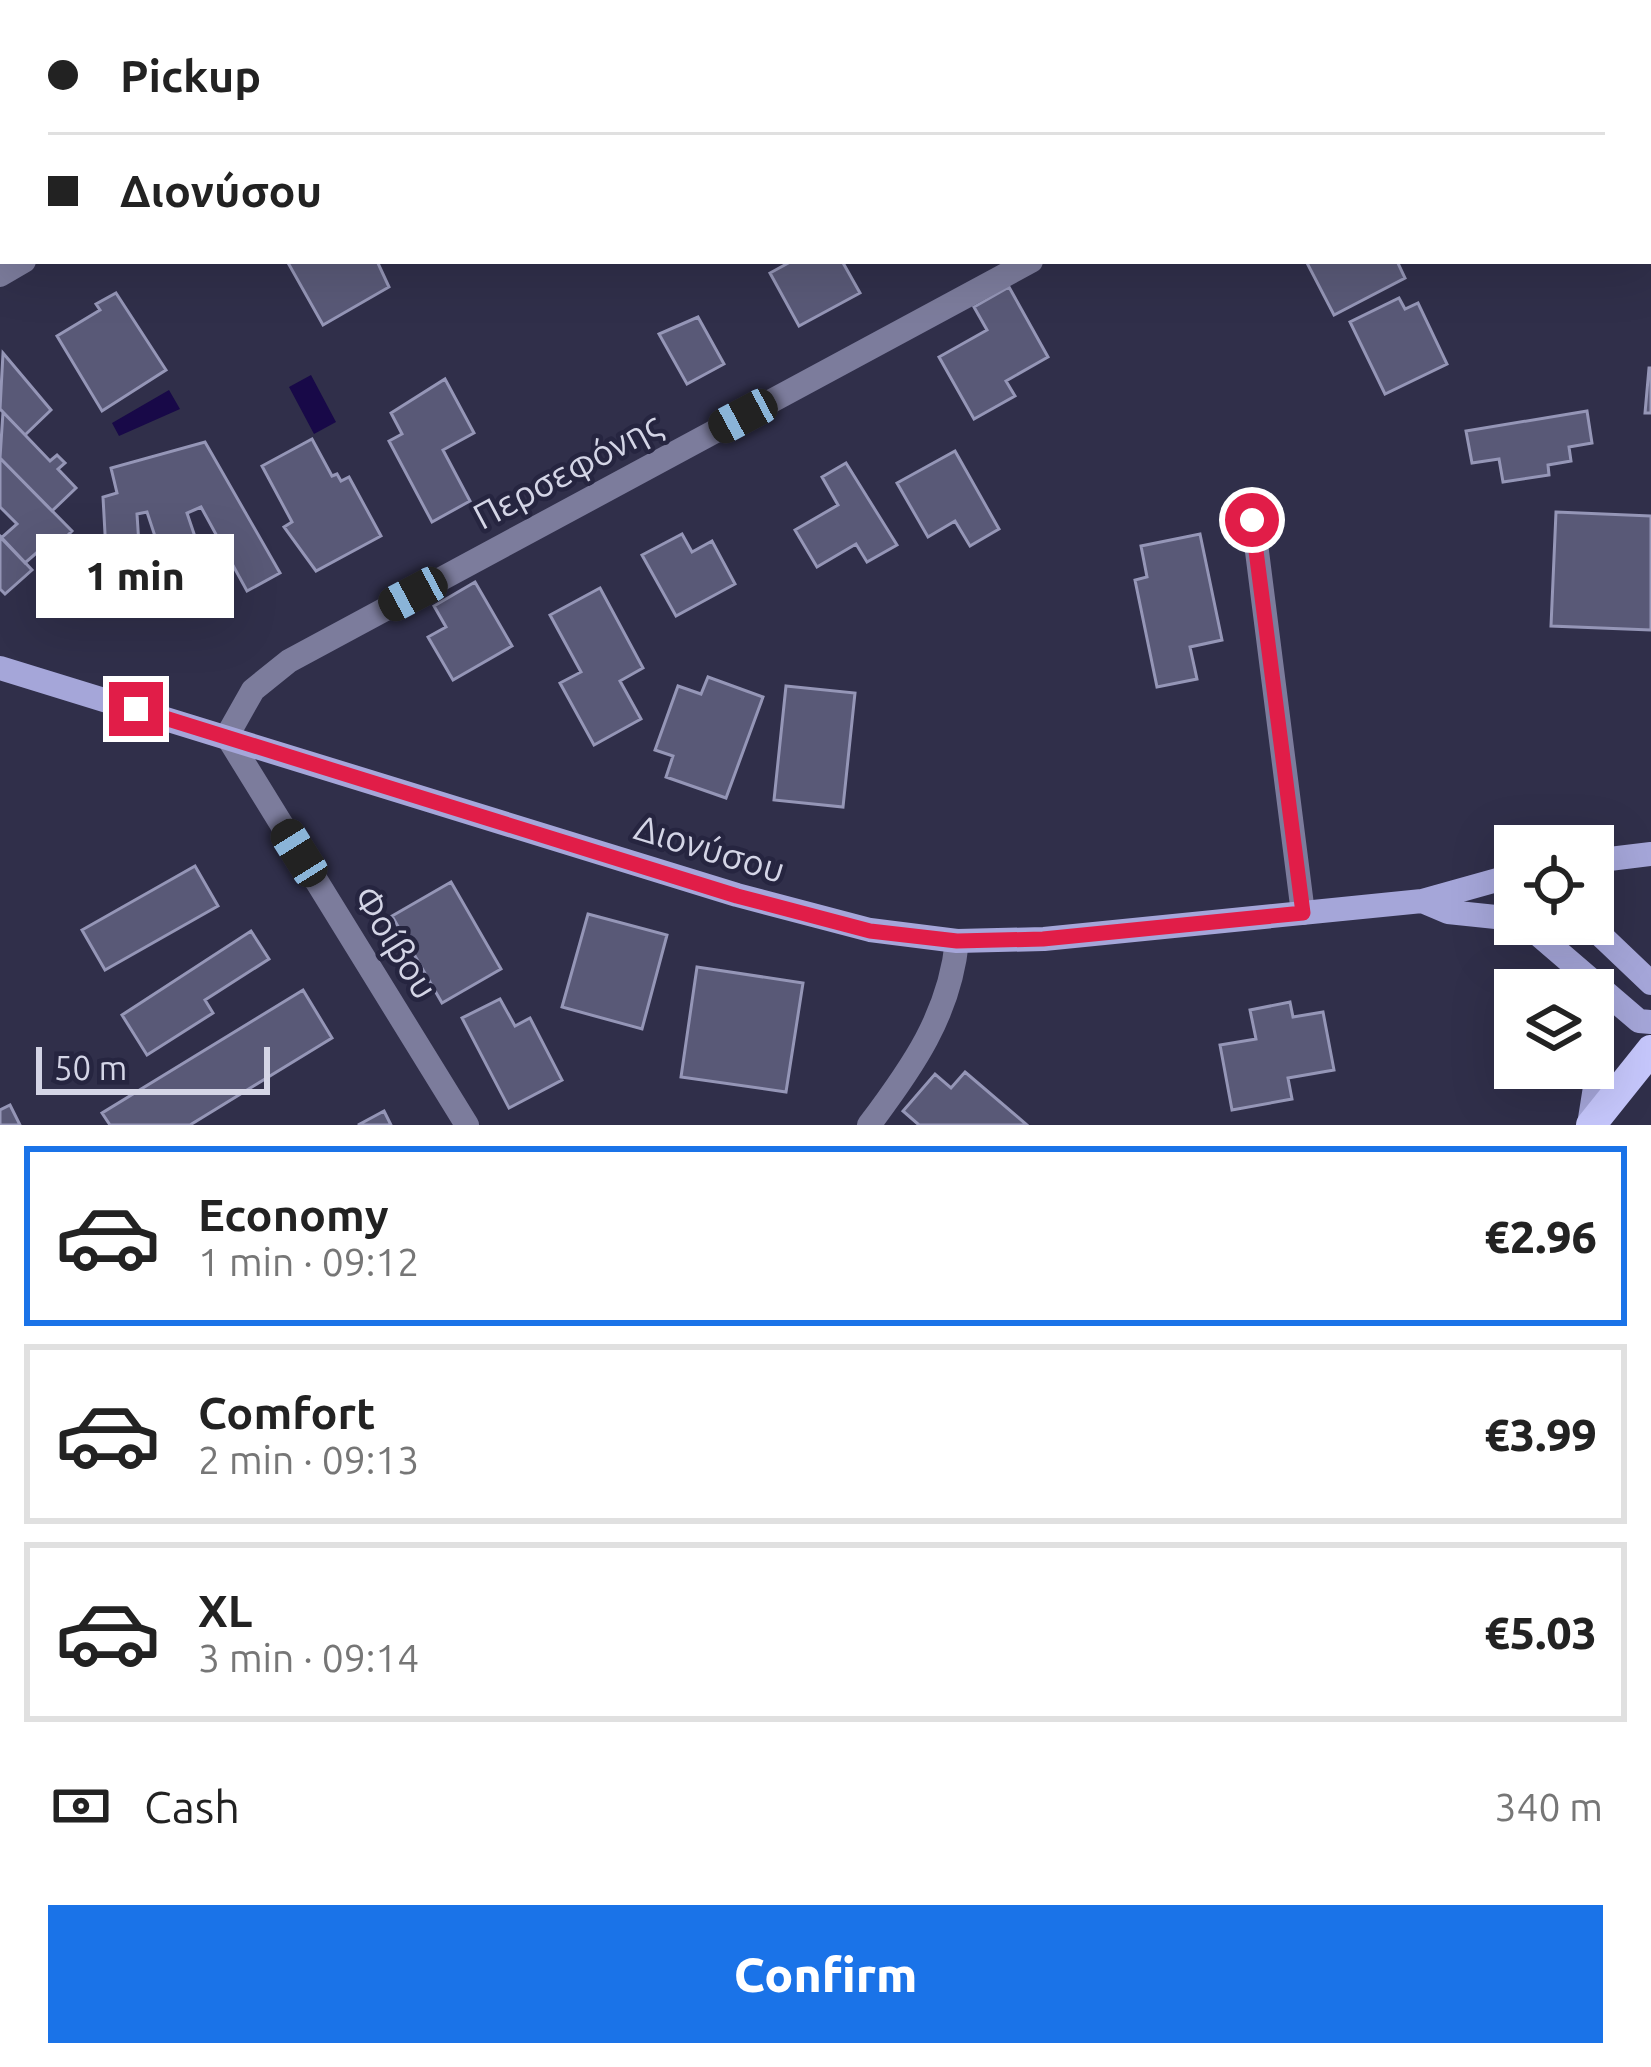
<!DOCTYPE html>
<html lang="en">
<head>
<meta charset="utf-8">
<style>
  :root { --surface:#fff; --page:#f6f6f6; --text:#222; --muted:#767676; --line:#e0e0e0; --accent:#1a73e8 }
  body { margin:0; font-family:Ubuntu,sans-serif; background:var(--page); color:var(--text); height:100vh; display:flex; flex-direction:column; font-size:45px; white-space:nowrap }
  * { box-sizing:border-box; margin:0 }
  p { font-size:39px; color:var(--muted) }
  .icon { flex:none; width:66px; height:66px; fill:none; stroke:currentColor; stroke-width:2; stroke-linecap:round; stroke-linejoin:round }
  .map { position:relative; height:1125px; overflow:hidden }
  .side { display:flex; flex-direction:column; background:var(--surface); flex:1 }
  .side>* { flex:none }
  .hud { position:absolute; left:0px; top:0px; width:1653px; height:264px; box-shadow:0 12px 48px #0002; display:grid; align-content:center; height:264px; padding:0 48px; background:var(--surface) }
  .tools { position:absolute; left:1494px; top:825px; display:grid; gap:24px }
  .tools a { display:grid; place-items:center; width:120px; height:120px; border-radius:0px; background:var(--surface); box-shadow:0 12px 48px #0002; font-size:60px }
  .scale { position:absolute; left:36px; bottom:30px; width:234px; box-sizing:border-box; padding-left:12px; border:6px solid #d4d5e6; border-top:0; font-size:33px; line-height:42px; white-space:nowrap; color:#d4d5e6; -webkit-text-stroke:9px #262540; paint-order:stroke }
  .end { position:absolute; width:54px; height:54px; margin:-27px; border:15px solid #e11d48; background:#fff; box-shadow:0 0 0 6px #fff }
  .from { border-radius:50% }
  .bubble { position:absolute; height:84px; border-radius:0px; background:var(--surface); box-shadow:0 12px 48px #0002; font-size:39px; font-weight:800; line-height:84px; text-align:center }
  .car { position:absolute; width:36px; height:72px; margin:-36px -18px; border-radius:15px; box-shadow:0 0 9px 3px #0007; background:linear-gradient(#222 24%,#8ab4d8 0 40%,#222 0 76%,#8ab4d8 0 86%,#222 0) }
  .hud b { display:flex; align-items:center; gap:42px; height:114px; font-size:45px }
  .hud b+b { border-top:3px solid var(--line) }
  .hud i { width:30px; height:30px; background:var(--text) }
  ul { padding:21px 0 0; list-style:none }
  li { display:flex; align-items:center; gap:36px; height:180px; margin:0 24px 18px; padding:0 24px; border:6px solid var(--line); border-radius:0px }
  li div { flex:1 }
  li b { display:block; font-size:45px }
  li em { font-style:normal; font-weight:800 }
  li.on { border-color:var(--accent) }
  li>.icon { width:108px; height:108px; stroke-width:1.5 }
  .pay { display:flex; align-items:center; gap:30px; height:132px; padding:0 48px; font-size:45px }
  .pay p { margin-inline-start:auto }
  .primary-button { display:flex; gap:24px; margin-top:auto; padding:24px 48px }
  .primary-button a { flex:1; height:138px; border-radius:0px; background:var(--accent); color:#fff; font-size:48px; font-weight:800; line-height:138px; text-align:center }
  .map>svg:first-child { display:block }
  .green { fill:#4e4c80 }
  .water { fill:#180948 }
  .building { fill:#595977; stroke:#9596b7; stroke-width:3 }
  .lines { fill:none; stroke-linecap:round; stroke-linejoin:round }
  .street { stroke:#7c7c9c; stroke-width:24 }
  .secondary { stroke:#a5a6d9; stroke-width:24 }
  .primary { stroke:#c6c7fc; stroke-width:30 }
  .route { stroke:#e11d48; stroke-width:15 }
  .labels { text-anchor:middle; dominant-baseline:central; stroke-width:9; stroke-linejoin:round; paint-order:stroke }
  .street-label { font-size:36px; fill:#d4d5e6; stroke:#262540 }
</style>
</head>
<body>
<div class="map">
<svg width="1651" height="1125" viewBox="0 0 1651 1125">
  <rect width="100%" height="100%" fill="#302f4a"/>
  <path class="green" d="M236,0H431L231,3Z"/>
  <path class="water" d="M311,375L336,422L314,434L289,387Z
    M169,390L180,409L119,436L112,423Z"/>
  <path class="building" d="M753,0H813L807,3Z
    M817,0H868L870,3H819Z
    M1084,0H1208L1210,3H1086Z
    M1258,0H1368L1370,3H1260Z
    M287,261H377L389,287L323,325Z
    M792,261H842L860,293L799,326L770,273Z
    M1306,261H1397L1405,278L1334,315Z
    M1009,287L1048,357L1006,381L1015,396L974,419L939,357L987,330L974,307Z
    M116,293L166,370L102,411L57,336L100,310L96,304Z
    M1399,298L1405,309L1418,303L1447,364L1385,394L1350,322Z
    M698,317L724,364L687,384L659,334Z
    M3,353L51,410L25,435L0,409Z
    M1649,368H1651V413H1645Z
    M445,379L474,433L443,450L470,501L432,522L389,441L402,434L391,413Z
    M1587,411L1592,443L1569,447L1571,461L1548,465L1549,475L1503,482L1499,459L1472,463L1466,431Z
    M3,412L50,461L57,455L65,463L58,469L76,488L52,511L0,458Z
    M312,439L332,476L337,474L341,481L349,477L381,536L316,571L284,527L292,522L262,466Z
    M205,442L280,573L247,591L201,507L187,513L213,590L176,600L147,512L137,514L143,606L109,607L103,497L117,493L111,468Z
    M955,451L999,529L970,546L955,521L928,537L897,483Z
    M0,458L72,531L47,556L41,549L25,563L1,538L17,524L0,507Z
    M846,463L897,545L867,562L856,544L817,567L795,530L838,505L822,477Z
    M1556,512L1651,516V630L1551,626Z
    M682,534L692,552L712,541L735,584L676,616L642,555Z
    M1200,534L1222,640L1190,647L1197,679L1157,687L1135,580L1147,577L1141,546Z
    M0,536L32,570L5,594L0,589Z
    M475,582L512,646L453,680L428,637L446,627L434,606Z
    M600,588L643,668L620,681L641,719L594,745L560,683L581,672L550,615Z
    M708,677L763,697L726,798L666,777L673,756L655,750L678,686L701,694Z
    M786,686L855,693L843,807L774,800Z
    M195,866L218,906L105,970L82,930Z
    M451,882L501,969L442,1003L392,916Z
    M588,914L667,935L642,1029L562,1007Z
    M251,931L269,959L205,1000L213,1013L147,1055L122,1015Z
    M697,967L803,983L786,1092L681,1077Z
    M303,990L332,1038L190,1125H110L102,1113Z
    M500,999L515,1026L530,1018L562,1080L509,1108L462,1018Z
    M1290,1002L1293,1017L1323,1012L1334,1070L1288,1078L1292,1099L1232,1110L1220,1045L1256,1039L1250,1010Z
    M965,1072L1027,1125H919L903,1111L935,1074L951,1088Z
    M10,1105L20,1125H0V1110Z
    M384,1111L391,1125H358Z"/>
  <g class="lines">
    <path class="street" d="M181,3L186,0
      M464,3L469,0
      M1510,3L1516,0
      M0,108L3,106
      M0,275L24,261
      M1253,520L1303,913
      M467,1125L227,736L253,690L289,661L1031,261
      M869,1125C912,1068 950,1014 957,941"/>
    <path class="secondary" d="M0,668L737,895L870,930L957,941L1044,939L1422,901L1515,875
      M1593,861L1651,854
      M1422,901L1448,912L1515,919
      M1526,924L1639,1021L1651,1022
      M1589,924L1651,983
      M1589,1125L1602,1043L1593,1001"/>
    <path class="primary" d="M1591,1125L1651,1050"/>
  </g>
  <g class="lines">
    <path class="route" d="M136,709L737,896L870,931L957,941L1043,939L1303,913L1252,520"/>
  </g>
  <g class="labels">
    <g class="street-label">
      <text transform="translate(567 470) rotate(-28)">Περσεφόνης</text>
      <text transform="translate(710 848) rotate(17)">Διονύσου</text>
      <text transform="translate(396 942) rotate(58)">Φοίβου</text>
    </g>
  </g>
</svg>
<div class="tools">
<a><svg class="icon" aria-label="locate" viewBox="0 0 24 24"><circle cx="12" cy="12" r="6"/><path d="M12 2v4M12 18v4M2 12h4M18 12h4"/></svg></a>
<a><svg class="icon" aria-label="layers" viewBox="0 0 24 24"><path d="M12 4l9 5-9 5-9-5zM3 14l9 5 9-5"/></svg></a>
</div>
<div class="scale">50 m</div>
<i class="end from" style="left:1252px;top:520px"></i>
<i class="end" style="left:136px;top:709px"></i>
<div class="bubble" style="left:36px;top:534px;width:198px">1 min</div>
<i class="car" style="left:743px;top:416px;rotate:242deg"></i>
<i class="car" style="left:413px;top:594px;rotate:242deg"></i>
<i class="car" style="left:299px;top:853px;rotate:328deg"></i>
<div class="hud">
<b><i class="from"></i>Pickup</b>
<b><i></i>Διονύσου</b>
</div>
</div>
<section class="side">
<ul>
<li class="on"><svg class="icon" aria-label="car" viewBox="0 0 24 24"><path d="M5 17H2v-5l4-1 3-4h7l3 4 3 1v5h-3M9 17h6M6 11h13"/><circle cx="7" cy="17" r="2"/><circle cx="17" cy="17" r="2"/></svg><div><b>Economy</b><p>1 min · 09:12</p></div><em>€2.96</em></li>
<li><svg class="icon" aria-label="car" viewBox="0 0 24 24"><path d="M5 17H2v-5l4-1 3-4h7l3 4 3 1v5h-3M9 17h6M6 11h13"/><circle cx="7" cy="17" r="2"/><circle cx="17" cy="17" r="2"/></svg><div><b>Comfort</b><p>2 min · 09:13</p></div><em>€3.99</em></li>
<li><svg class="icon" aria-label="car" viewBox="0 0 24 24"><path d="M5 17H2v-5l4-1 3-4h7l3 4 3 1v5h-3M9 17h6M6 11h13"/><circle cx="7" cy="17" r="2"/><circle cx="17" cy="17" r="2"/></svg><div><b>XL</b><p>3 min · 09:14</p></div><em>€5.03</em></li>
</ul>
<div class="pay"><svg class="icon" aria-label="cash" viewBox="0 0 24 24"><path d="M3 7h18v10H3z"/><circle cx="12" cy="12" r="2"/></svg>Cash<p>340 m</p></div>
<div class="primary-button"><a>Confirm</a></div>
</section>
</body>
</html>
